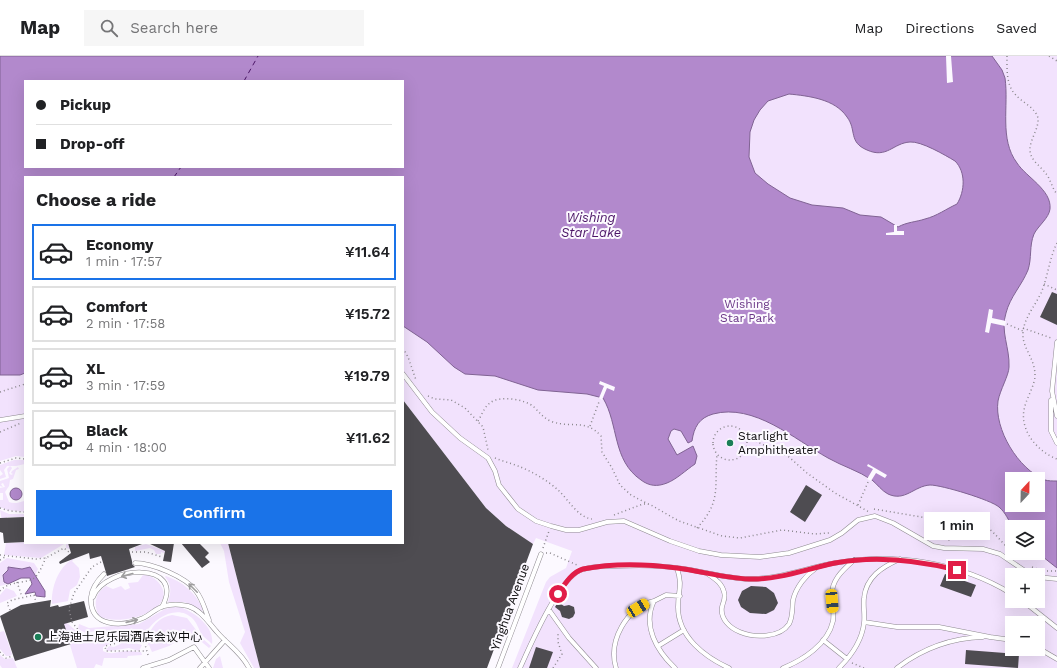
<!DOCTYPE html>
<html lang="en">
<head>
<meta charset="utf-8">
<style>
  :root { --surface:#fff; --page:#f6f6f6; --text:#202124; --muted:#757577; --line:#e0e0e0; --accent:#1a73e8 }
  body { margin:0; font-family:"Work Sans","Noto Sans SC",sans-serif; background:var(--page); color:var(--text); height:100vh; display:flex; flex-direction:column; font-size:15px; white-space:nowrap }
  * { box-sizing:border-box; margin:0 }
  p { font-size:13px; color:var(--muted) }
  .icon { flex:none; width:22px; height:22px; fill:none; stroke:currentColor; stroke-width:2; stroke-linecap:round; stroke-linejoin:round }
  .map { position:relative; flex:1; overflow:hidden }
  .panel { position:absolute; left:24px; top:120px; width:380px; height:368px; display:flex; flex-direction:column; background:var(--surface); border-radius:0px; box-shadow:0 4px 16px #0002 }
  .panel>* { flex:none }
  .top-card { position:absolute; left:24px; top:24px; width:380px; height:88px; border-radius:0px; box-shadow:0 4px 16px #0002; display:grid; align-content:center; height:88px; padding:0 12px; background:var(--surface) }
  .needle { width:26px; rotate:22deg }
  .controls { position:absolute; left:1005px; top:416px; display:grid; gap:8px }
  .controls a { display:grid; place-items:center; width:40px; height:40px; border-radius:0px; background:var(--surface); box-shadow:0 4px 16px #0002; font-size:20px }
  .end { position:absolute; width:18px; height:18px; margin:-9px; border:5px solid #e11d48; background:#fff; box-shadow:0 0 0 2px #fff }
  .from { border-radius:50% }
  .bubble { position:absolute; height:28px; border-radius:0px; background:var(--surface); box-shadow:0 4px 16px #0002; font-size:13px; font-weight:600; line-height:28px; text-align:center }
  .car { position:absolute; width:12px; height:24px; margin:-12px -6px; border-radius:5px; box-shadow:0 0 3px 1px #0007; background:linear-gradient(#f5c518 24%,#345 0 40%,#f5c518 0 76%,#345 0 86%,#f5c518 0) }
  .top-card b { display:flex; align-items:center; gap:14px; height:38px; font-size:15px }
  .top-card b+b { border-top:1px solid var(--line) }
  .top-card i { width:10px; height:10px; background:var(--text) }
  ul { padding:0; list-style:none }
  li { display:flex; align-items:center; gap:12px; height:56px; margin:0 8px 6px; padding:0 4px; border:2px solid var(--line); border-radius:0px }
  li div { flex:1 }
  li b { display:block; font-size:15px }
  li em { font-style:normal; font-weight:600 }
  li.current { border-color:var(--accent) }
  li>.icon { width:36px; height:36px; stroke-width:1.5 }
  h2 { padding:0 12px; font-size:18px; line-height:48px }
  .action { display:flex; gap:8px; margin-top:auto; padding:8px 12px }
  .action a { flex:1; height:46px; border-radius:0px; background:var(--accent); color:#fff; font-size:16px; font-weight:600; line-height:46px; text-align:center }
  header { display:flex; align-items:center; gap:24px; box-sizing:border-box; height:56px; padding:0 20px; background:var(--surface); border-bottom:1px solid var(--line) }
  header strong { font-size:19px }
  nav { display:flex; gap:22px; margin-inline-start:auto; font-size:14px }
  .search { width:280px; height:36px; background:var(--page); display:flex; align-items:center; gap:10px; box-sizing:border-box; padding:0 14px; border-radius:0px; color:var(--muted); font-size:15px }
  .map>svg:first-child { display:block }
  .green { fill:#f2e2fd; fill-rule:evenodd }
  .water { fill:#b289cc; stroke:#806393; fill-rule:evenodd }
  .pier { fill:#fcf9ff }
  .lines { fill:none; stroke-linecap:round; stroke-linejoin:round }
  .ferry { stroke:#4c1667; stroke-width:1; stroke-dasharray:5 4; stroke-linecap:butt }
  .building { fill:#4e4c51 }
  .lane-casing { stroke:#8e8a90; stroke-width:5 }
  .path { stroke:#8b888d; stroke-width:1.5; stroke-dasharray:1 3; stroke-linecap:butt }
  .lane { stroke:#fff; stroke-width:4 }
  .oneway { stroke:#9e9d9e }
  .route { stroke:#e11d48; stroke-width:5 }
  .poi-dot { fill:#1a7e57; stroke:#fcf9ff; stroke-width:1.5 }
  .labels { text-anchor:middle; dominant-baseline:central; stroke-width:4; stroke-linejoin:round; paint-order:stroke }
  .park-label { font-size:12px; fill:#6b3788; stroke:#fcf9ff }
  .poi-label { font-size:12px; fill:#0c0b0d; stroke:#fcf9ff; text-anchor:start }
  .street-label { font-size:12px; fill:#0c0b0d; stroke:#fcf9ff }
  .water-label { font-size:13px; font-style:italic; fill:#4c1667; stroke:#fcf9ff }
</style>
</head>
<body>
<header>
<strong>Map</strong>
<div class="search"><svg class="icon" aria-label="search" viewBox="0 0 24 24"><circle cx="10" cy="10" r="6"/><path d="M15 15l6 6"/></svg>Search here</div>
<nav><a>Map</a><a>Directions</a><a>Saved</a></nav>
</header>
<div class="map">
<svg width="1057" height="612" viewBox="0 0 1057 612">
  <rect width="100%" height="100%" fill="#fcf9ff"/>
  <path class="green" d="M0,0H1057V612H512L546,526L550,521L566,512L572,495L536,482L533,488L506,470L486,452L403,344V121H25V401L16,400L0,405ZM25,25H403V111H25ZM1012,423H1038V449H1012ZM1012,471H1038V497H1012ZM1012,519H1038V545H1012ZM1012,567H1038V593H1012Z
    M14,404H25V408L16,410H7L4,414L6,421L0,423V420L3,418L0,414V409Z
    M10,410L12,412L9,417L11,419L13,418L11,417L12,415L18,411L19,413L16,414L13,423L10,424L9,430L5,436L9,446C14,448 18,447 24,445L25,443V456L7,454L0,451V444H3V437H0V432L5,431L3,427L1,428L3,431L0,430V425L9,422L7,413Z
    M0,454L9,458H25V461H7V465H2Z
    M25,486L68,487L70,493L66,492V488H64L41,502L4,499L6,487Z
    M220,487H228L260,612H254L240,587L245,576L229,526L224,495Z
    M146,488L165,495L164,497L161,496V498H156L154,494L150,492L135,495V491Z
    M7,502L34,507L38,513L35,519L33,515C22,513 11,509 3,519L4,526L8,528L0,530V507Z
    M75,502L72,505L79,512L80,521L77,529L70,534L68,545L52,548C51,531 59,509 75,502Z
    M143,519C150,519 155,522 159,527C181,554 119,572 99,560C93,549 95,537 106,530L113,533L121,530L125,534L130,532L128,527L138,526Z
    M166,520C183,526 195,536 203,553L202,555L184,546H168C171,537 172,528 165,521Z
    M6,532L14,535L17,540L0,547V539Z
    M177,550C192,554 215,570 212,588C209,585 205,582 202,579C199,574 197,567 193,563C178,548 156,561 147,575L138,573L132,580C119,575 100,573 86,577L78,573L79,568L89,572L139,568L165,553Z
    M172,559L187,562L203,583L211,590L209,592L197,582L192,586L187,579L169,590L152,596L149,589L147,590L152,580L151,577L149,578C154,567 161,561 172,559Z
    M63,566H66L82,580V583L88,587L116,583V585L103,591V595C112,600 119,595 128,595C133,595 137,596 141,596L142,599L128,600L127,602H104L102,610L96,608L94,612H77Z
    M4,575L12,598L10,600H6L0,593V576Z
    M96,579C108,579 127,576 135,587L142,589L139,595L129,592L109,595L106,594L109,590L114,591L120,588L119,581L113,580L89,585L86,583V580Z
    M0,599L5,603L13,602L17,612H2L0,609Z
    M220,600L223,612H213L216,603Z"/>
  <path class="water" d="M0,0H992L1002,14L1005,22C1009,50 999,83 1017,107C1026,121 1052,134 1050,153C1049,162 1038,170 1034,178C1029,190 1032,202 1028,214C1022,229 1010,241 1006,257C1000,275 1010,292 1009,311C1009,319 1000,334 998,345C994,373 1018,413 1045,424C1048,425 1053,425 1057,425V512L1038,497V471H1013C1008,464 1006,457 999,451C991,444 942,429 930,429C914,430 905,446 888,438C882,435 877,428 872,424C859,415 842,410 828,402C794,383 754,347 713,358C699,362 694,371 692,385L688,387L681,375L674,373L671,375L668,383L677,399L693,390L697,400L695,408C686,414 677,423 667,427C657,431 649,430 641,424C612,404 619,369 603,342L587,338L538,334L495,320L465,318L454,311L427,286L403,270V121H25V317L20,319H0ZM25,25H403V111H25ZM789,38C809,40 835,43 847,61C857,74 848,86 867,94C887,103 893,87 910,86C921,85 945,99 955,105C966,116 965,135 957,148C946,153 937,160 925,163C916,166 907,166 898,171L881,161L860,159L843,152L812,149L790,142L768,128L755,117L749,101L750,76L754,64L760,54L768,45ZM1012,423H1038V449H1012Z
    M10 438a6 6 0 1 1 12 0a6 6 0 1 1-12 0Z
    M8,511L22,513L30,511L45,535V541L36,540L35,536L25,538L32,528L30,522H21L8,528L4,526L3,519L8,514Z"/>
  <path class="pier" d="M946,0H951L953,26L947,27Z
    M894,169H897V175H904V179H886V177L894,176Z
    M989,253L993,254L992,262L1006,265L1005,270L991,267L989,277L985,276Z
    M600,325L615,331L614,335L607,332L602,344L599,342L604,330L599,328Z
    M868,408L887,419L885,422L876,417L871,425L867,423L873,413L867,410Z"/>
  <g class="lines">
    <path class="ferry" d="M244,25L258,0
      M174,121L181,111"/>
  </g>
  <path class="building" d="M1052,236L1057,238V269L1040,261Z
    M403,344L486,452L506,470L533,488L487,612H260L228,487H403Z
    M806,429L822,439L805,466L790,456Z
    M25,461V486L4,487L3,477L0,476V462Z
    M68,487H142V488L129,493L132,505V508L135,511L107,520L101,500L90,503L89,497L60,508L59,506L71,497Z
    M148,487H174L171,506L163,505L165,495Z
    M181,487H199L209,497L205,501L210,506L202,512Z
    M945,518L976,529L971,541L940,530Z
    M751,530L766,531L774,537L778,547L774,554L766,558L750,557L741,551L738,544L742,535Z
    M51,544L50,551L58,549L59,551L84,545L88,561L64,568L71,588L15,605L0,560L21,549Z
    M558,546L564,550L569,549L574,551L575,557L573,561L569,563L562,561L560,555L555,551Z
    M536,591L553,596L547,612H529Z
    M966,594L1019,598L1018,612L965,608Z"/>
  <g class="lines">
    <defs>
      <path id="lane" d="M1057,286L1052,335L1057,360
        M403,318L432,356L460,382L488,402L495,415L499,429L518,453L536,465L551,470L566,474H579L607,466L624,465L670,485L699,495L721,499L760,501L789,497L830,484L842,477L858,464L875,460L893,467L933,490L944,492L983,493L1000,498L1031,519
        M1051,344V375L1057,387
        M0,364L25,360
        M135,507C152,507 186,521 196,535C203,544 205,554 209,564
        M677,512C683,531 678,533 678,551C678,581 705,601 729,612
        M104,518C98,524 92,531 91,541C89,572 122,571 143,562C150,559 156,552 164,550C171,548 180,548 188,550C201,554 208,566 217,576C228,589 241,596 249,612
        M708,518C715,523 722,527 724,536C726,542 723,546 722,551C720,563 730,572 740,576C754,582 780,582 789,568C793,561 792,552 793,544C796,531 806,519 816,512
        M1038,521L1057,523
        M93,541C105,509 187,504 162,551
        M1023,545L1057,572
        M549,554L569,582L596,612
        M864,566L897,571H939L990,581
        M990,581L1012,584
        M823,584L847,603
        M658,590L684,574
        M1038,592L1057,603
        M143,612L169,604L194,591L209,612
        M200,612L225,584
        M498,612L541,498
        M520,612C530,590 559,522 581,514C592,510 606,510 617,510C638,509 658,509 678,512C702,515 725,522 749,523C779,523 806,512 835,507C894,496 960,506 1012,538
        M616,612C608,585 626,552 654,545
        M675,612C657,595 642,570 654,545L666,539L680,540
        M783,612C803,604 828,588 833,565C834,556 833,548 832,540C831,524 843,514 854,504
        M839,612C851,600 862,584 864,567C865,558 863,550 864,542C866,521 882,511 900,503
        M897,612C923,592 950,582 983,581"/>
    </defs>
    <use href="#lane" class="lane-casing"/>
    <path class="path" d="M1007,0C1007,12 1006,29 1015,38C1021,46 1035,51 1038,62C1039,72 1031,82 1030,92C1029,104 1041,110 1047,119C1051,125 1052,132 1057,138
      M1049,0L1057,5
      M1057,187C1049,203 1048,221 1041,237C1034,252 1022,264 1023,281C1024,293 1035,304 1035,319C1035,330 1026,342 1024,354C1020,375 1038,396 1057,403
      M1044,228L1057,234
      M1007,268L1023,275
      M1023,272L1051,282
      M403,292L408,301L416,324
      M0,336L25,328
      M428,340L435,343L451,344L465,352L483,371L488,394
      M478,365C482,359 484,351 490,347C499,339 525,343 534,351C540,357 544,363 553,366C572,372 586,363 601,380L602,396L612,412L620,429L631,439L648,448
      M590,370L599,346
      M713 387a17 17 0 1 1 34 0a17 17 0 1 1-34 0Z
      M0,376L21,367
      M745,380L789,401L807,417L835,437L869,456
      M495,402C502,405 510,407 518,410C531,415 547,424 558,434C569,444 577,461 592,463
      M0,407L16,402L25,403
      M858,449L869,424
      M0,452L10,455L25,456
      M874,453L933,463L976,465L992,475L1014,499
      M614,459L643,448H649L679,465L722,480L740,482L782,474L815,478L829,477
      M943,463L950,470L951,479L948,486
      M697,472C722,445 714,431 717,398
      M543,492L549,475
      M132,496H146L162,501
      M546,497H550L577,509
      M0,499L36,503L46,502L64,492L70,497
      M0,504L5,501
      M101,506L92,511L74,537L69,553L72,566L79,575L85,579L112,577L144,585
      M1032,511L1043,515
      M1047,515H1057
      M17,526L22,541
      M0,535C10,523 31,529 37,519C41,514 43,507 46,502
      M10,554L7,547L12,544L34,539L36,546
      M85,579V584L87,586L116,581L119,582L117,587L105,590L106,595H147
      M0,596L6,602L13,600
      M148,599L144,585L148,575
      M852,607L864,612
      M553,612L562,598L558,586V578"/>
    <use href="#lane" class="lane"/>
  </g>
  <defs><path id="oneway-shaft" d="M-6 0H5M1.5-3L5.5 0L1.5 3" fill="none" stroke-width="1.6" stroke-linecap="round" stroke-linejoin="round"/></defs>
  <g class="oneway">
    <use href="#oneway-shaft" transform="translate(127 519) rotate(165)"/>
    <use href="#oneway-shaft" transform="translate(193 532) rotate(-135)"/>
    <use href="#oneway-shaft" transform="translate(132 565) rotate(-13)"/>
  </g>
  <g class="lines">
    <path class="route" d="M558,538C564,529 572,516 583,513C613,507 647,508 677,512C701,515 724,522 749,523C778,524 806,513 835,507C877,499 917,504 957,514"/>
  </g>
  <g class="poi-dot">
    <circle cx="730" cy="387" r="4"/>
    <circle cx="38" cy="581" r="4"/>
  </g>
  <g class="labels">
    <g class="park-label">
      <text x="747" y="248">Wishing<tspan x="747" dy="14">Star Park</tspan></text>
    </g>
    <g class="poi-label">
      <text x="738" y="380">Starlight<tspan x="738" dy="14">Amphitheater</tspan></text>
      <text x="46" y="581">上海迪士尼乐园酒店会议中心</text>
    </g>
    <g class="street-label">
      <text transform="translate(510 551) rotate(-70)">Yinghua Avenue</text>
    </g>
    <g class="water-label">
      <text x="591" y="161">Wishing<tspan x="591" dy="15">Star Lake</tspan></text>
    </g>
  </g>
</svg>
<div class="controls">
<a><svg class="needle" viewBox="-14 -14 28 28"><path d="M0-13l5 13h-10z" fill="#e53935"/><path d="M0 13l5-13h-10z" fill="#757577"/></svg></a>
<a><svg class="icon" aria-label="layers" viewBox="0 0 24 24"><path d="M12 4l9 5-9 5-9-5zM3 14l9 5 9-5"/></svg></a>
<a>+</a>
<a>−</a>
</div>
<i class="end from" style="left:558px;top:538px"></i>
<i class="end" style="left:957px;top:514px"></i>
<div class="bubble" style="left:924px;top:456px;width:66px">1 min</div>
<i class="car" style="left:832px;top:545px;rotate:175deg"></i>
<i class="car" style="left:638px;top:552px;rotate:59deg"></i>
<div class="top-card">
<b><i class="from"></i>Pickup</b>
<b><i></i>Drop-off</b>
</div>
<section class="panel">
<h2>Choose a ride</h2>
<ul>
<li class="current"><svg class="icon" aria-label="car" viewBox="0 0 24 24"><path d="M5 17H2v-5l4-1 3-4h7l3 4 3 1v5h-3M9 17h6M6 11h13"/><circle cx="7" cy="17" r="2"/><circle cx="17" cy="17" r="2"/></svg><div><b>Economy</b><p>1 min · 17:57</p></div><em>¥11.64</em></li>
<li><svg class="icon" aria-label="car" viewBox="0 0 24 24"><path d="M5 17H2v-5l4-1 3-4h7l3 4 3 1v5h-3M9 17h6M6 11h13"/><circle cx="7" cy="17" r="2"/><circle cx="17" cy="17" r="2"/></svg><div><b>Comfort</b><p>2 min · 17:58</p></div><em>¥15.72</em></li>
<li><svg class="icon" aria-label="car" viewBox="0 0 24 24"><path d="M5 17H2v-5l4-1 3-4h7l3 4 3 1v5h-3M9 17h6M6 11h13"/><circle cx="7" cy="17" r="2"/><circle cx="17" cy="17" r="2"/></svg><div><b>XL</b><p>3 min · 17:59</p></div><em>¥19.79</em></li>
<li><svg class="icon" aria-label="car" viewBox="0 0 24 24"><path d="M5 17H2v-5l4-1 3-4h7l3 4 3 1v5h-3M9 17h6M6 11h13"/><circle cx="7" cy="17" r="2"/><circle cx="17" cy="17" r="2"/></svg><div><b>Black</b><p>4 min · 18:00</p></div><em>¥11.62</em></li>
</ul>
<div class="action"><a>Confirm</a></div>
</section>
</div>
</body>
</html>
